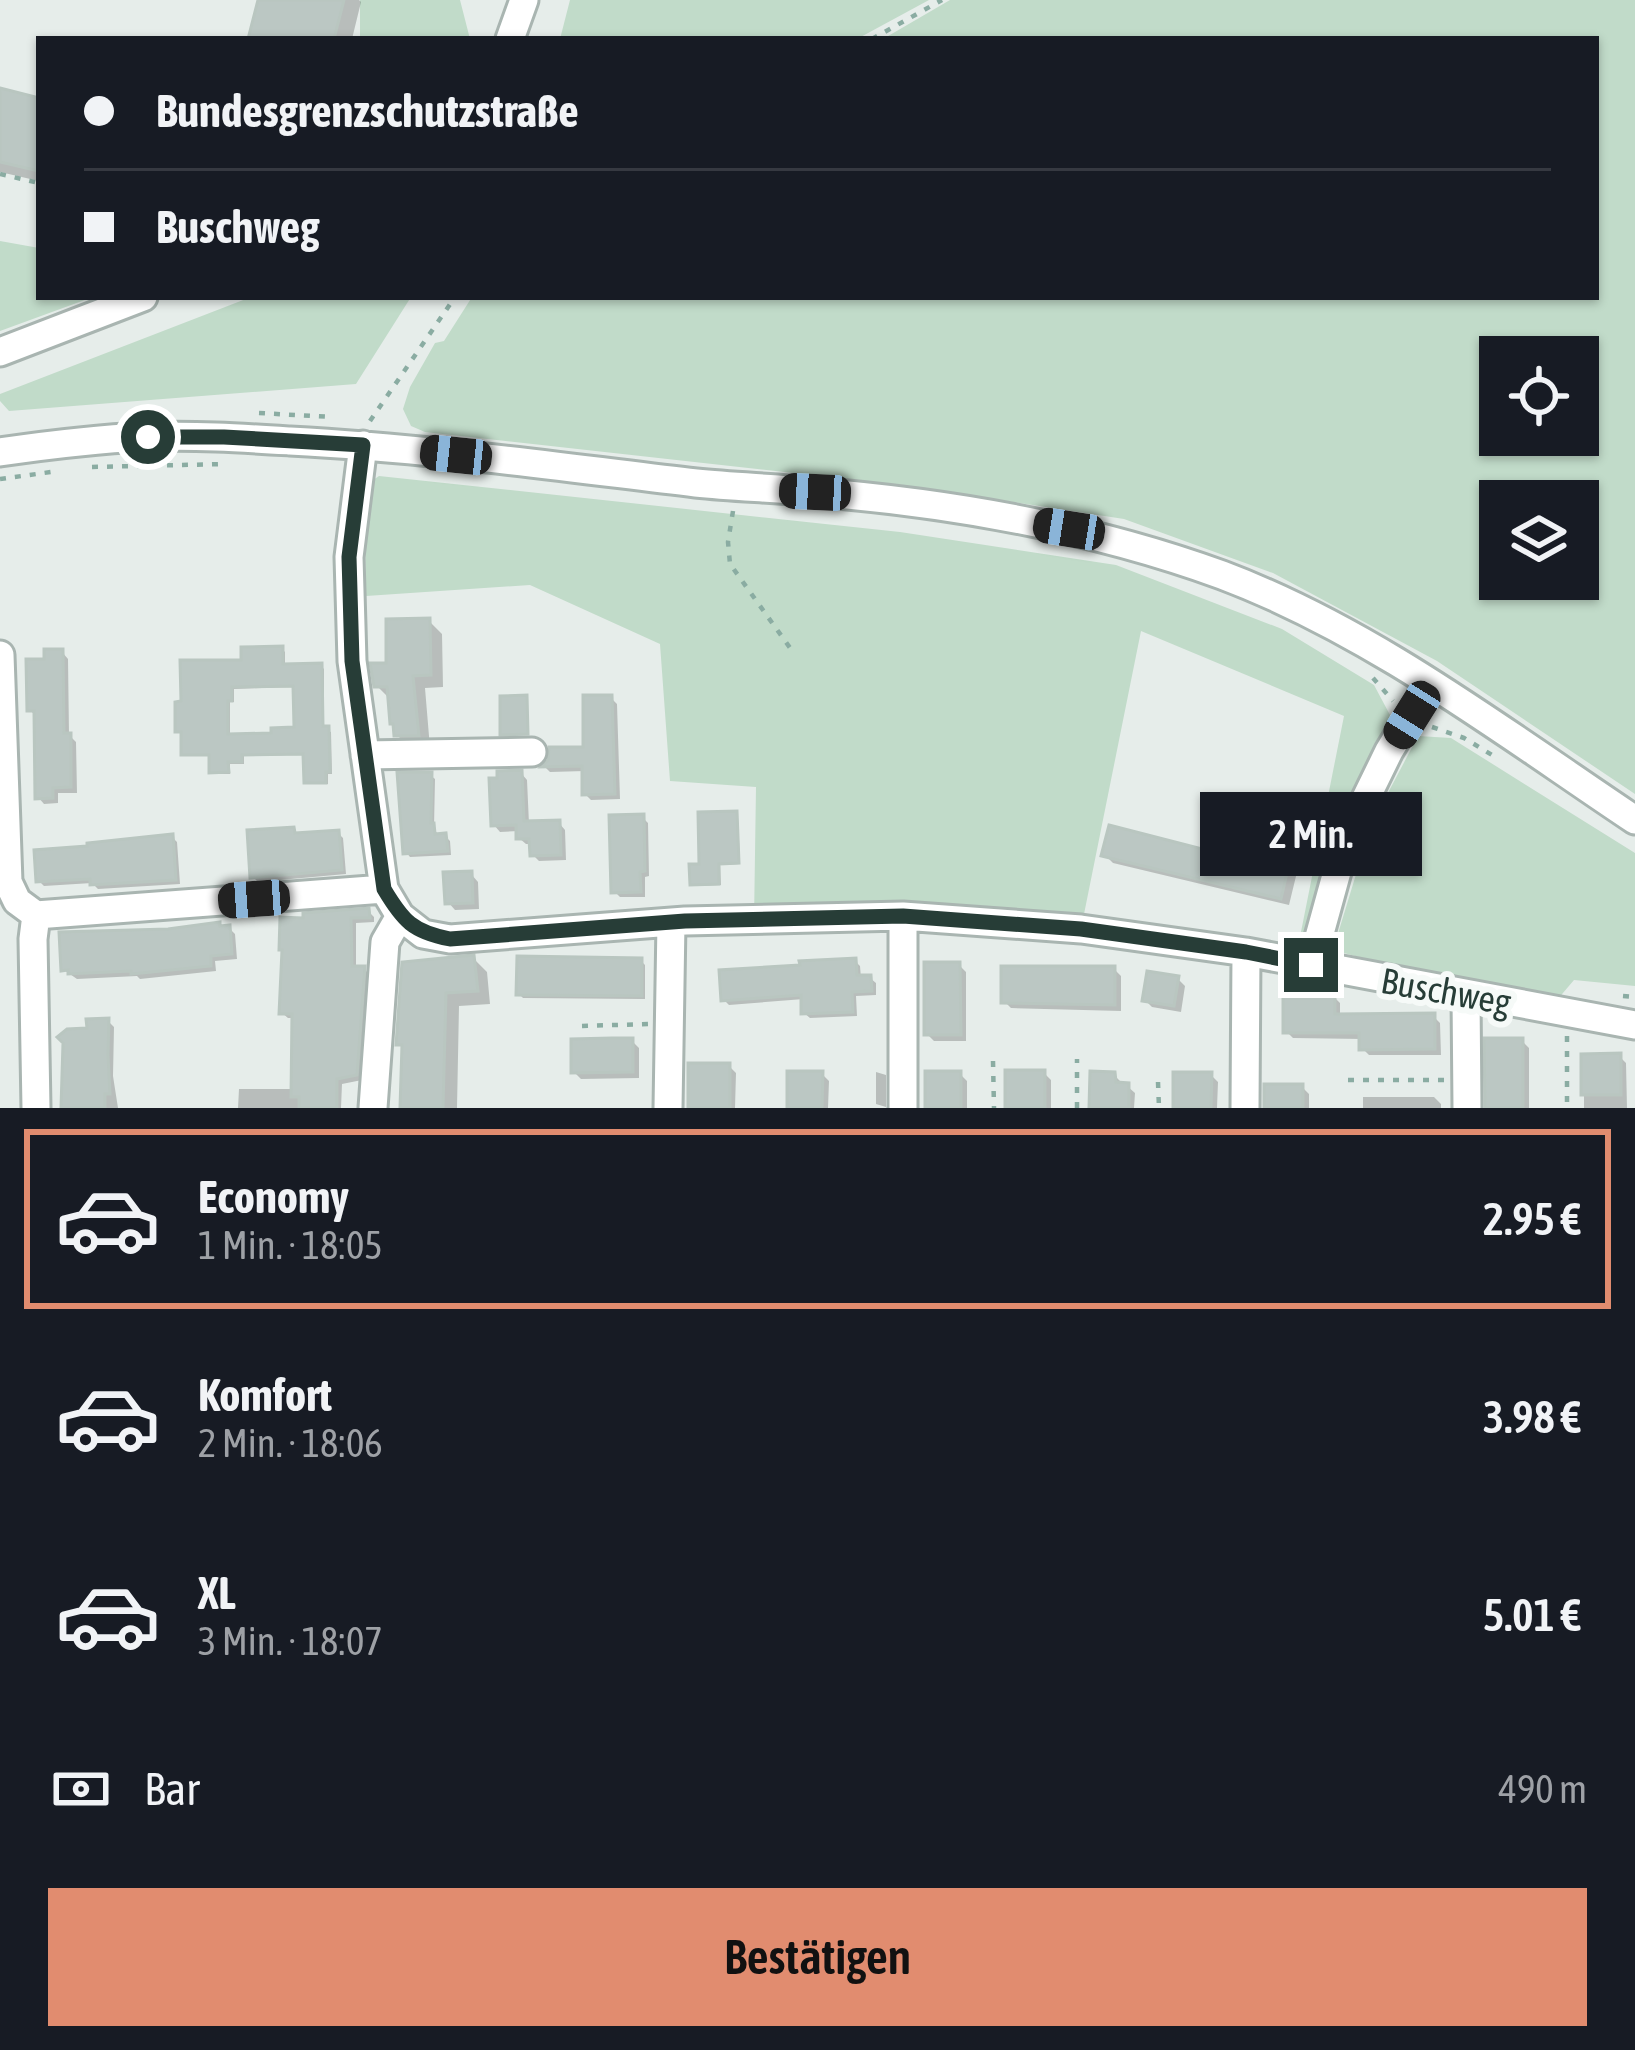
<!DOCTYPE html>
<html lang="de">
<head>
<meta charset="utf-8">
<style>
  :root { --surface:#171b24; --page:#20242c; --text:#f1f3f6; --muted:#9ea1a6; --line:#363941; --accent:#e18c6f }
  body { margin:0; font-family:"Asap Condensed",sans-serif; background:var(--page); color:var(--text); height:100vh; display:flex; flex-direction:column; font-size:45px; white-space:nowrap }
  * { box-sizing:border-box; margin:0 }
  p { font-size:39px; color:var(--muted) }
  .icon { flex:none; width:66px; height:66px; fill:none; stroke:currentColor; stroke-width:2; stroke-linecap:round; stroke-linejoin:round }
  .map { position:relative; height:1108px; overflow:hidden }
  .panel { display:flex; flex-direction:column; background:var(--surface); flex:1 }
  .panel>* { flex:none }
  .hud { position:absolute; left:36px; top:36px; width:1563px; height:264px; border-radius:0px; box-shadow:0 3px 9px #0004; display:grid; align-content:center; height:264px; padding:0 48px; background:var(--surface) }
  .tools { position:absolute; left:1479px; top:336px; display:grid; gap:24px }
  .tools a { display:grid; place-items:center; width:120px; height:120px; border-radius:0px; background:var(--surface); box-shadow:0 3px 9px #0004; font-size:60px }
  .end { position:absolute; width:54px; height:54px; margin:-27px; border:15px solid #273d37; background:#fff; box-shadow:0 0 0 6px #fff }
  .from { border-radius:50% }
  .bubble { position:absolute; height:84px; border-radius:0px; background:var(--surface); box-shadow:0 3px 9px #0004; font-size:39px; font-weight:600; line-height:84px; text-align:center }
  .car { position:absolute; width:36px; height:72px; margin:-36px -18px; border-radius:15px; box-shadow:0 0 9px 3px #0007; background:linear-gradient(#222 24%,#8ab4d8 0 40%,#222 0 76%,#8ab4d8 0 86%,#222 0) }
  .hud b { display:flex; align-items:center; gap:42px; height:114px; font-size:45px }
  .hud b+b { border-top:3px solid var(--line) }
  .hud i { width:30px; height:30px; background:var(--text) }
  ul { padding:21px 0 0; list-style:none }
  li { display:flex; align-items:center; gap:36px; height:180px; margin:0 24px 18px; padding:0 24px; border:6px solid transparent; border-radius:0px }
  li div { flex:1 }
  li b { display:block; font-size:45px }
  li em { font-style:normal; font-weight:600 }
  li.active { border-color:var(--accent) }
  li>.icon { width:108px; height:108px; stroke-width:1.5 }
  .pay { display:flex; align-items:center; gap:30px; height:132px; padding:0 48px; font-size:45px }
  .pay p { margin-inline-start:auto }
  .button { display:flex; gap:24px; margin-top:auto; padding:24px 48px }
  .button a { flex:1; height:138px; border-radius:0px; background:var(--accent); color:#111; font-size:48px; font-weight:600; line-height:138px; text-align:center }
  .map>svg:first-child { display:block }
  .green { fill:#c1dbc9; fill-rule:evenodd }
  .shadow { fill:#0003; fill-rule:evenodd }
  .building { fill:#bbc7c3; stroke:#b9c6c0; stroke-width:3; fill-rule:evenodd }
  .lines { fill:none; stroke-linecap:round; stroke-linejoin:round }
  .minor-casing { stroke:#a9b5b1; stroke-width:33 }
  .path { stroke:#8aaca2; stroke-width:4.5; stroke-dasharray:6 9; stroke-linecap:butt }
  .minor { stroke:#fff; stroke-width:27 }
  .route { stroke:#273d37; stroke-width:15 }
  .labels { text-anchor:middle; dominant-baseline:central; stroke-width:12; stroke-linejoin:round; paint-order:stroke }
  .street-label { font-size:36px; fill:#273d37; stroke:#f6faf8 }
</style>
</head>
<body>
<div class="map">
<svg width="1635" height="1108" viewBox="0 0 1635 1108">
  <rect width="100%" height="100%" fill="#e6edea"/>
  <path class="green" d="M360,0H460L470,39H360Z
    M570,0H929L857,39H560Z
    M950,0H1635V794L1437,661L1273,573L1124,519L902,485L425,432L411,426L403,409L410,387L435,343L444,341L472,297H1596V39H883ZM1500,357H1578V435H1500ZM1500,501H1578V579H1500Z
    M0,241L39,248V297H93L0,331Z
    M251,297H411L356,384L9,411L0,401V394Z
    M379,476L900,532L1116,565L1282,629L1374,685L1390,715L1346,839L1311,966L1295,962L1344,716L1141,631L1081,929L754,921L756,787L670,781L660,644L530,585L366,596L364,486Z
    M1418,736L1451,738L1635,853V986L1574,980L1557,1000L1432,977L1333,950L1371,825Z"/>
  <path class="shadow" d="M261,0H359L361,2L352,39H251Z
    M0,91L39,101V181L0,172Z
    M429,621L442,634L443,687L425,688L430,748H410L397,735L391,700L377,686L389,666Z
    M282,649L285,652V667L321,666L324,669V729L331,732L332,774H328V784H309L307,782L306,755L244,756V764H230V774H215L212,771V756H187L184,754V734L178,731L244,663ZM296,687L297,730L274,736L230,737V702H234V689Z
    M62,652L68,659L69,735L76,742L77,793H58V803L44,804L38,797L37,717L30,710L47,662Z
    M611,698L617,704L620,799L591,800L585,794V771L550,772L545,767L551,761L586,750Z
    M521,773L527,780L529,824L559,823L565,830L566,860L539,861L533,855L532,844H526L519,838V831L500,832L494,825Z
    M430,775L435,779L434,827L438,836H445L450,841L451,855L410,857L406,852Z
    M1276,794L1296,799L1303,806L1299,820L1280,815L1273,808Z
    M736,814L738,817L740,864L720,865L721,885L696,886L693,884Z
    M642,817L648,823L649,876L645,877V897H620L614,891Z
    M293,830L299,835L338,833L343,838L346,874L258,882L253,877Z
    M172,837L177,842L180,884L98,889L92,883L44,886L39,881L91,849Z
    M1270,850L1277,856L1290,859L1298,868L1289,905L1113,863L1105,855L1208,854Z
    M471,874L478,882L479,909L455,910L448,902Z
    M368,911L374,917V922L356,923V969H364L370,975L362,1080L342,1084L341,1108H238L239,1089H294L295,1018H288L282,1013L283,920Z
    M229,928L235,934L237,959L215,961L216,971L140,979L137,976L77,979L64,970Z
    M473,958L487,972L490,1004L459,1006L457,1108H403L404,1050L399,1044Z
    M641,961L645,965V999L523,998L519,994Z
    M855,961L860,966L861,978H870L876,983V995L856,996L857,1016L810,1018L804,1013V999L729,1005L724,1000Z
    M959,965L966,972V1041H934L927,1034Z
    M1114,969L1121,976V1011L1011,1008L1004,1001Z
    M1178,979L1185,986L1181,1012L1152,1007L1145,1000Z
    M1333,996L1340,1003V1017L1433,1016L1440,1023L1441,1055H1369L1362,1048V1039L1293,1038L1286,1031Z
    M108,1021L114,1027L113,1076L118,1108H65L66,1042Z
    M632,1041L639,1048V1078L581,1079L574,1072Z
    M1487,1041H1522L1529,1048V1108H1487Z
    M1619,1056L1626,1063L1627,1108H1584V1057Z
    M691,1066H729L736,1073L735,1108H691Z
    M876,1072L886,1075V1107L876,1104Z
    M1008,1073H1044L1051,1080V1108H1008Z
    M790,1074H822L829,1081L828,1108H790Z
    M928,1074H960L967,1081V1108H928Z
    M1093,1074L1114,1075L1121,1082V1086H1127L1135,1093L1134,1108H1092Z
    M1176,1075H1211L1218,1082L1217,1108H1176Z
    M1267,1087H1302L1309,1094V1108H1267Z
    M1363,1097H1434L1441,1104V1108H1363Z"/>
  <path class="building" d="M258,0H344L334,39H248Z
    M0,88L39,98V171L0,162Z
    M430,618L431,675L413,676L419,736H394L393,724H390L387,687H374L370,663H386V619Z
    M283,646V664L322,663L323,726H329L330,772H326V783H304L303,754L242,755V762H228L229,772L209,773V755H181V732H175V702L181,701L180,660H241V647ZM293,686L294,727L271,728V733L228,734V701H232V687Z
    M44,649H63L64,733H71V787L53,788V798L35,799L34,711H27L26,659H44Z
    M527,695L528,734L500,735V696Z
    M583,695H612L615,794L582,795V766L541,767L548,760L549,747H583Z
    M522,770L524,821L560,820L561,855L530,856L529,839H516V825L491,826L489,778H497V771Z
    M397,772H432L431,823H434L435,834L446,833L448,851L403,854Z
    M737,811L739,863L719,864V884L690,885L689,864H699L698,812Z
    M644,814L645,871L640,872L641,892L611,893L609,815Z
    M1109,825L1206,850L1211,832L1272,847L1271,852L1291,856L1281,899L1101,856Z
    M294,827L295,833L339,830L342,870L250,878L247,830Z
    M173,834L176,880L90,885V879L36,882L34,850L87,846V843Z
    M472,871L473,903L445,904L443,872Z
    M369,908L370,918H351L352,966H365L357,1075L337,1079V1108H299V1097H291L292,1014H279L282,950H279L280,917L303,918V913Z
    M220,922V926L230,925L232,954L211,956V966L131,974V971L68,974V970L61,971L59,932L168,929Z
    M474,955L478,991L446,993L443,1108H400L402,1045H396L402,962Z
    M517,956L642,958V996L516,995Z
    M856,958L857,975H871L872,991L852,992L853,1012L801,1014V995L721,1001L719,970L800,965L799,961Z
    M924,962H960L961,1035H924Z
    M1001,966H1115V1005L1001,1003Z
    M1147,971L1179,976L1174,1006L1142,1001Z
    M1283,993H1335V1014L1435,1013V1049L1359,1050V1033H1283Z
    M109,1018L108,1055L110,1094H105V1108H61L63,1043L57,1037L67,1029L87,1028L86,1019Z
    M612,1038H633V1072L571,1073V1039Z
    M1484,1038H1523V1108H1485Z
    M1621,1053V1095H1581V1054Z
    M688,1063H730V1108H688Z
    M1005,1070H1045V1108H1005Z
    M787,1071H823L822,1108H787Z
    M925,1071H961V1108H925Z
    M1090,1071L1115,1072L1116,1082L1129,1083V1108H1089Z
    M1173,1072H1212L1211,1108H1173Z
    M1264,1084H1303V1108H1264Z"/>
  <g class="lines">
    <defs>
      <path id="minor" d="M510,39L524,0
        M0,352L143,297
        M363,445L349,557L352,661L384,889L400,916L385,942L373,1108
        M0,452C48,445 96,439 144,437C193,435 241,438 290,441C425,448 561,467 696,483C735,487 774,488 814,492C950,503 1093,528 1222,575C1371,631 1503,732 1635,820
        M0,655L8,882L17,901L36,915
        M365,755L532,752
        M400,916L423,934L450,939L685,921L903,916L1081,929L1246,952L1635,1025
        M903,916V1108
        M1311,966L1346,839L1389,751L1430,683
        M1466,995L1467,1108
        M36,1108L33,939L36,915L384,889
        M668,1108L671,922
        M1245,1108L1246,952"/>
    </defs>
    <use href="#minor" class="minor-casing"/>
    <path class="path" d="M872,39L942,0
      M0,174L39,183
      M259,413L332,417
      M370,421L455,297
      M92,467L225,464
      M0,479L51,472
      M733,511L728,542L730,564L793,652
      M1373,678L1393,701
      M1432,727L1464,738L1492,755
      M1623,996L1635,997
      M582,1026L648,1024
      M1567,1036V1108
      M993,1061L994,1108
      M1348,1080H1444
      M1158,1082L1159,1108
      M1077,1108V1059"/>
    <use href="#minor" class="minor"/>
  </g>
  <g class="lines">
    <path class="route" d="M148,437H224L363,445L349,557L352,661L384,889C403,921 413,932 450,939L685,921L903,916L1081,929L1246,952L1311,965"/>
  </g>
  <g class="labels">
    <g class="street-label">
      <text transform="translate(1446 991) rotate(10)">Buschweg</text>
    </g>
  </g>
</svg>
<div class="tools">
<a><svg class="icon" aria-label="locate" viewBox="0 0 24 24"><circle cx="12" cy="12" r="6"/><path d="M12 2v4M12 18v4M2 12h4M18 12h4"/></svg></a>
<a><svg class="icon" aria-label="layers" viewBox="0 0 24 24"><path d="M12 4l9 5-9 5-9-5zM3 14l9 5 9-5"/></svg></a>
</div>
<i class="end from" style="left:148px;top:437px"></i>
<i class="end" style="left:1311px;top:965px"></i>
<div class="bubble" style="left:1200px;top:792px;width:222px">2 Min.</div>
<i class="car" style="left:456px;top:455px;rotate:276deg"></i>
<i class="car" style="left:815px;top:492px;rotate:273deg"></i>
<i class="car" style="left:1069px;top:529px;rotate:279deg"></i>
<i class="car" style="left:1412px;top:715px;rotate:212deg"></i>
<i class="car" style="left:254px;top:899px;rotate:266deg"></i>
<div class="hud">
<b><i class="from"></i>Bundesgrenzschutzstraße</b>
<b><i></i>Buschweg</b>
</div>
</div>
<section class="panel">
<ul>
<li class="active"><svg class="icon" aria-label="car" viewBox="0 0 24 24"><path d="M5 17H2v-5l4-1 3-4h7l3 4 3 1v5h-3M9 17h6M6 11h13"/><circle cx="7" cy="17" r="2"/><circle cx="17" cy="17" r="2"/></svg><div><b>Economy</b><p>1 Min. · 18:05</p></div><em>2.95 €</em></li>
<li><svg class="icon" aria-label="car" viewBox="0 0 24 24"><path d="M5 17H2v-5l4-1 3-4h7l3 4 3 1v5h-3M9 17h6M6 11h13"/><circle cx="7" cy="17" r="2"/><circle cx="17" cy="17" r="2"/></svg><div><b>Komfort</b><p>2 Min. · 18:06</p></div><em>3.98 €</em></li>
<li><svg class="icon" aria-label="car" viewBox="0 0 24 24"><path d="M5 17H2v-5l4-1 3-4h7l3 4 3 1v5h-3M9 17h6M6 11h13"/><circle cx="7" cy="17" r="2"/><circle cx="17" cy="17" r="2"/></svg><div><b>XL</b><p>3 Min. · 18:07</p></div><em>5.01 €</em></li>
</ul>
<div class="pay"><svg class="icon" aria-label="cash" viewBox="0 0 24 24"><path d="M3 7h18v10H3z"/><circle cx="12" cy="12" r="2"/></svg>Bar<p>490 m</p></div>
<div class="button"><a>Bestätigen</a></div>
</section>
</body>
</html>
